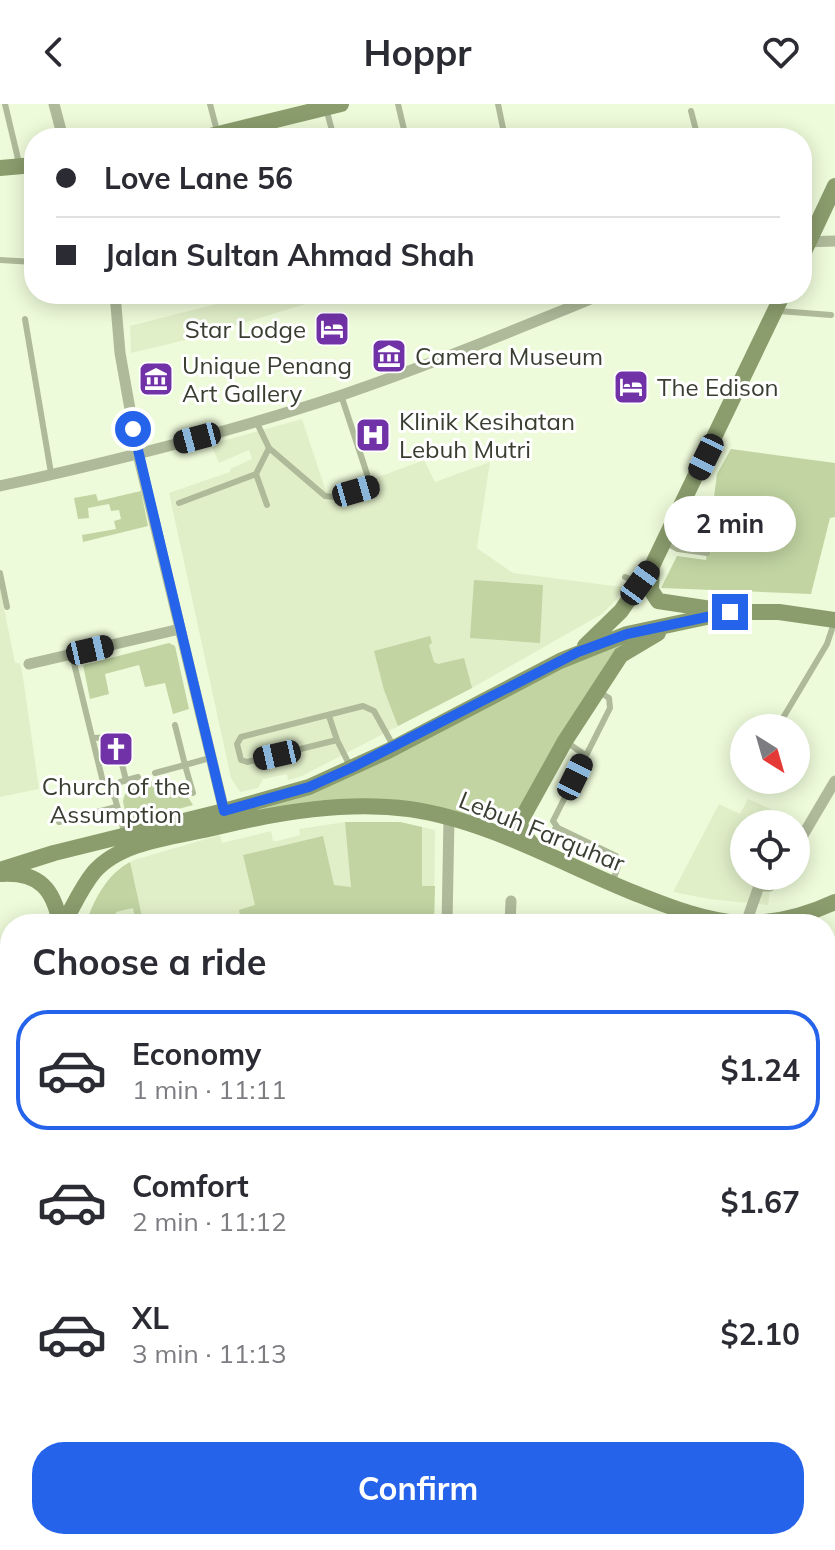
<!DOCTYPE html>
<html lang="en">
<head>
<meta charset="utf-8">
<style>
  :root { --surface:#fff; --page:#f7f7f7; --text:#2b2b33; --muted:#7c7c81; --line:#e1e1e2; --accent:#2563eb }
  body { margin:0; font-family:Mulish,sans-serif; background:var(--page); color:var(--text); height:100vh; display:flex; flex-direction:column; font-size:30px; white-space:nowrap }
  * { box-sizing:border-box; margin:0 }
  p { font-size:26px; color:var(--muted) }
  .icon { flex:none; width:44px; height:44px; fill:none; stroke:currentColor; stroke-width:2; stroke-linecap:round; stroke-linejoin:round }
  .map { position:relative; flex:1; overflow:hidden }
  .drawer { position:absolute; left:0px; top:810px; width:836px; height:636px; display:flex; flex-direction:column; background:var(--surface); border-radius:32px 32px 0 0; box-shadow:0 4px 20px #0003 }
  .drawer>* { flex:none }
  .top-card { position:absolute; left:24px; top:24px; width:788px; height:176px; border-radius:32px; box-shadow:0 4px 20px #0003; display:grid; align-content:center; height:176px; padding:0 32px; background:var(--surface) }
  .needle { width:52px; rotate:143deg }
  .fabs { position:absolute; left:730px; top:610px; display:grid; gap:16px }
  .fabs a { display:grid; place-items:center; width:80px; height:80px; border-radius:50%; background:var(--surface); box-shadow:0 4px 20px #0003; font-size:40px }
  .end { position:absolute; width:36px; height:36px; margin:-18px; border:10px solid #2563eb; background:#fff; box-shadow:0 0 0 4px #fff }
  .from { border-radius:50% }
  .bubble { position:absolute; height:56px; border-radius:28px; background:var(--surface); box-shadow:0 4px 20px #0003; font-size:26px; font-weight:700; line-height:56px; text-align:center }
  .car { position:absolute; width:24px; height:48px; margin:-24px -12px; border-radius:10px; box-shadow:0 0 6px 2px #0007; background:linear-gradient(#222 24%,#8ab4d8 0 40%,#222 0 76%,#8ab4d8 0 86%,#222 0) }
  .top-card b { display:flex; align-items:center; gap:28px; height:76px; font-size:30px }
  .top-card b+b { border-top:2px solid var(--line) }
  .top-card i { width:20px; height:20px; background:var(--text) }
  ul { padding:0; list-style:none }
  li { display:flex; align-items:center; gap:24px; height:120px; margin:0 16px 12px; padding:0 16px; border:4px solid transparent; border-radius:32px }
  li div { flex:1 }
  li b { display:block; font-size:30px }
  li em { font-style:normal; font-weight:700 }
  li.current { border-color:var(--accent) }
  li>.icon { width:72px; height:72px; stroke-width:1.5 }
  h2 { padding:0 32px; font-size:36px; line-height:96px }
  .action { display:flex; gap:16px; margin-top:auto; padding:16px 32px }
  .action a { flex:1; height:92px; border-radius:32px; background:var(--accent); color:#fff; font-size:32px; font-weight:700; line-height:92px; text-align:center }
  header { display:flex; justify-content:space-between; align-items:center; height:104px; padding:0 32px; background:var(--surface); font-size:36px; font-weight:700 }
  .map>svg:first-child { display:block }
  .built { fill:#e1efc9 }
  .green { fill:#c1d4a2 }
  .water { fill:#87a157 }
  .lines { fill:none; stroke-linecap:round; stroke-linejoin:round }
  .lane { stroke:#aeba9a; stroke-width:6 }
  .street { stroke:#aeba9a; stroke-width:11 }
  .secondary { stroke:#8b9d6d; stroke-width:16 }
  .route { stroke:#2563eb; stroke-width:10 }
  .labels { text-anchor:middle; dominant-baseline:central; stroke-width:6; stroke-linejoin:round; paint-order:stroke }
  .poi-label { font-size:24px; fill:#393e31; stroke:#fff; text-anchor:start }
  .street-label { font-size:24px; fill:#393e31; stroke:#fff }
</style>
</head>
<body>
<header><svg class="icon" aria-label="back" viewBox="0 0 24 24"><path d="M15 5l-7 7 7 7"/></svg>Hoppr<svg class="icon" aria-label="heart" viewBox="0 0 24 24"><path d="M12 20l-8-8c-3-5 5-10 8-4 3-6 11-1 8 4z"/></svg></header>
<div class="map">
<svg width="835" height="1446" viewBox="0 0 835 1446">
  <rect width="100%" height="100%" fill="#eefbda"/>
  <path class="built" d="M256,190H306L309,199L194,234L131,249L130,222Z
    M302,315L326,387L384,371L424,356L435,378L490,358L477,444L513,469L622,483L616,496L602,510L472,584L302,672L288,676L287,670L263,675L258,684L240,688L231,674L169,389L230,368V365L252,355L249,346L219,359L211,340Z
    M0,484L15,559H20L23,573L39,685L0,693Z
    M748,695L788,713L784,720H744V772H772L768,801L709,795L673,788L719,700L740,710Z
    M345,718H400L435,726L434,820H86L97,794L111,773L134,756L220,731L222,739L271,727L273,737H277L300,731L299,725Z"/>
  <path class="green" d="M731,345L835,359V413L830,414L811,490L661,484L677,452L706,456L717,370Z
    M141,387L148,422L83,438L82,431L116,425L114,417L121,415L119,406L111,407L109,400L88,404L89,414L78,415L74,394L96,390L98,397Z
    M474,476L543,481L540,539L470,534Z
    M430,532L432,539L429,541L434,558L438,560L464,554L472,584L398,622L384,586L374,547Z
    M633,533L530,698L510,708L508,717L450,708L262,709L261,705L312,690L562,564Z
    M169,539L175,542L189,605L173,610L165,579L145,583L139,561L105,570L109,590L90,595L83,561Z
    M166,675L180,681L193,701L127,719L123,697L125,690L140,680Z
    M345,718H400L422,723V782H435L434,820H242L239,806L255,801L243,751L323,732L334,781L351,783Z
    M130,758L142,813L135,814L133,804L116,808L118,820H86C93,797 107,770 130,758Z"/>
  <path class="water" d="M835,966V1446H107L118,1436H826V967Z"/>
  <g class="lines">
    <path class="lane" d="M5,0L19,59
      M210,0L217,27
      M398,0L406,34
      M498,0L505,34
      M326,4L334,34
      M691,7L698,34
      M0,156L34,158
      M779,207L831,211
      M25,215L51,369
      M341,291L367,370
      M256,317L269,344L325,392L335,393L377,381
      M256,370L267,401
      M179,399L256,370L269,344
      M664,438L678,445L707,449
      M0,469L7,503
      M625,473L640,479
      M72,551L103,678L113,692
      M598,587L609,594L610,604L553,717L558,724L616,752L618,762L613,777
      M329,612L337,636L351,664
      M777,624L827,540L834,519
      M93,634L115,633L126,676
      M337,636L247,658L241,656L237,640L241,633L363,602L374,607L394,643
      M565,637L585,651
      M155,669L185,661L175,621
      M193,689L185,661L210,654
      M59,718L116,703
      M125,731L113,687L120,678L138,673
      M545,749L556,723
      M0,1096L10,1090
      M0,1321L10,1343"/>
    <path class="street" d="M54,0L63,34
      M803,138L835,137
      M115,190L120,249L138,350L224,707
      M0,382C115,357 230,328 342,291C430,261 517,225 603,190
      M29,560L180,525
      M796,743L835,677
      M746,819L759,782H770L779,772
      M447,820L449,714
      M510,820L511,797
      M0,1171L10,1193"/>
    <path class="secondary" d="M202,34L341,0
      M0,64L34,61
      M802,152L835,82
      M652,463L651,486L658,497L718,506
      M585,542L621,507L652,462L783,190
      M535,744L522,728L520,718L565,637L621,551L658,529
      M0,766L54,749L224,707L309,683L388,647L560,557L627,530L730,508H779L835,516
      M2,770C39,768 54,785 60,820
      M63,820C73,803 81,784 94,768C122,736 177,733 217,723C279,708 346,697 409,705C488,716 564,761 637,790C670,803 705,817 741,819C775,820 805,812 835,798
      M0,922L10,919"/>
  </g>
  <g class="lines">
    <path class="route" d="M133,325L224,707L309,683L351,664L578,548L627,530L730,508"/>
  </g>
  <defs>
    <symbol id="hotel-square" viewBox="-11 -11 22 22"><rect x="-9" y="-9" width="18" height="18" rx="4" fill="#7132a7" stroke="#fff"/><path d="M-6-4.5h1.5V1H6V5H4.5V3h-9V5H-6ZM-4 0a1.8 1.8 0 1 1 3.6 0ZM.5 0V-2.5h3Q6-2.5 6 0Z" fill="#fff"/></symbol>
    <symbol id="museum-square" viewBox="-11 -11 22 22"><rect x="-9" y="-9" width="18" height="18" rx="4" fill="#7132a7" stroke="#fff"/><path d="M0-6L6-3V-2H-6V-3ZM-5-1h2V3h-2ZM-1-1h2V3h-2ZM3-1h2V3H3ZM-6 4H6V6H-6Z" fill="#fff"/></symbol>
    <symbol id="hospital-square" viewBox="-11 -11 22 22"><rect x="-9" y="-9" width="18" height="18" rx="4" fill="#7132a7" stroke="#fff"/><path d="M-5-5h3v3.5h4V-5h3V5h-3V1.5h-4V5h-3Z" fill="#fff"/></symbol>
    <symbol id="church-square" viewBox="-11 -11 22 22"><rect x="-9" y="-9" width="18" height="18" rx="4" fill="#7132a7" stroke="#fff"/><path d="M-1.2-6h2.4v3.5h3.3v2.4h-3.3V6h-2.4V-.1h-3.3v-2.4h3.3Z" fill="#fff"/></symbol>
  </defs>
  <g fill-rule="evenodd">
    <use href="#hotel-square" x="312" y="205" width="40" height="40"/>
    <use href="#museum-square" x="369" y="232" width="40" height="40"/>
    <use href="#museum-square" x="136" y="255" width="40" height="40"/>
    <use href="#hotel-square" x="611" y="263" width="40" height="40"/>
    <use href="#hospital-square" x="353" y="311" width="40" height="40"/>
    <use href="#church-square" x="96" y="625" width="40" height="40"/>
  </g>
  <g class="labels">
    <g class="poi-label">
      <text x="306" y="225" text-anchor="end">Star Lodge</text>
      <text x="415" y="252">Camera Museum</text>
      <text x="182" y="261">Unique Penang<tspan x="182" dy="28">Art Gallery</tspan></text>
      <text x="657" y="283">The Edison</text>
      <text x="399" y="317">Klinik Kesihatan<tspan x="399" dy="28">Lebuh Mutri</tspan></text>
      <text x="116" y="682" text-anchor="middle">Church of the<tspan x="116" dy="28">Assumption</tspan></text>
    </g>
    <g class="street-label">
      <text transform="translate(542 727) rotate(22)">Lebuh Farquhar</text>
    </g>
  </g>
</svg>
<div class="fabs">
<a><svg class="needle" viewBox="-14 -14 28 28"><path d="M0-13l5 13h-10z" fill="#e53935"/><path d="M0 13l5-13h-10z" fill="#7c7c81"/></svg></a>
<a><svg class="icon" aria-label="locate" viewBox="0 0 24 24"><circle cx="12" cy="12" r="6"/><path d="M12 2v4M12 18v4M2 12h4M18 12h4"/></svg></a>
</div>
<i class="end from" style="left:133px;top:325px"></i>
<i class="end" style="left:730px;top:508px"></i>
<div class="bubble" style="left:664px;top:392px;width:132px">2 min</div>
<i class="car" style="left:197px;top:334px;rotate:255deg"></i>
<i class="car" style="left:706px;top:353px;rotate:206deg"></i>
<i class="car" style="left:356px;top:387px;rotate:74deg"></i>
<i class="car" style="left:640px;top:479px;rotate:36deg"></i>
<i class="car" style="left:90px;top:546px;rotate:77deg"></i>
<i class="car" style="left:277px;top:651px;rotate:257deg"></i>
<i class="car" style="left:575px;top:673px;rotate:26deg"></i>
<div class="top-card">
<b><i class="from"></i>Love Lane 56</b>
<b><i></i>Jalan Sultan Ahmad Shah</b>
</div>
<section class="drawer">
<h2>Choose a ride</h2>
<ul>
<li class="current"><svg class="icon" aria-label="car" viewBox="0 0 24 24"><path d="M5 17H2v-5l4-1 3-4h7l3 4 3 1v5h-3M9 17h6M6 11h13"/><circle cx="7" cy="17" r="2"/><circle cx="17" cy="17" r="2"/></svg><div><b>Economy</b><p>1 min · 11:11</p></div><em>$1.24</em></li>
<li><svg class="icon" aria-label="car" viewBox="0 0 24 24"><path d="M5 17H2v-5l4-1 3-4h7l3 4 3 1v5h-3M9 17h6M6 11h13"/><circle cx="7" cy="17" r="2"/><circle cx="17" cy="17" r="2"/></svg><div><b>Comfort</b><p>2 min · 11:12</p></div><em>$1.67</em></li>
<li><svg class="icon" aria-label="car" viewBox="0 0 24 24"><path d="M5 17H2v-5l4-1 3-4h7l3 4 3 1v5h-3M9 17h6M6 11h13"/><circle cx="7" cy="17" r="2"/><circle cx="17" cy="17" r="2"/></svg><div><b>XL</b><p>3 min · 11:13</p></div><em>$2.10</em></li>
</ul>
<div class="action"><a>Confirm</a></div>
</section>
</div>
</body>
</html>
